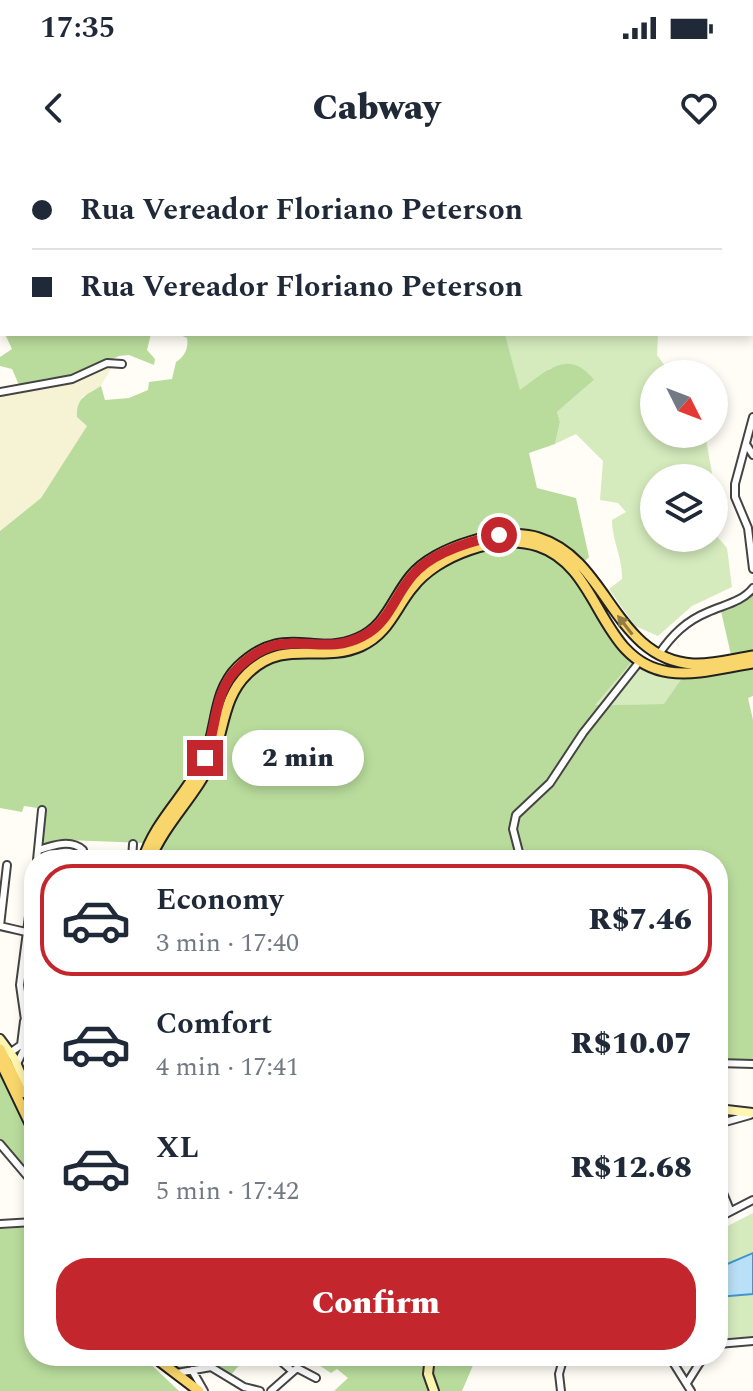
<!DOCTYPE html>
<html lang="en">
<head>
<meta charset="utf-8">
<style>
  :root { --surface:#fff; --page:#f6f6f7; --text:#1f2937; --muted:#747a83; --line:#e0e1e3; --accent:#c4262e }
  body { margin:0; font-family:Spectral,serif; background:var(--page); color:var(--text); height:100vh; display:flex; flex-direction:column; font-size:30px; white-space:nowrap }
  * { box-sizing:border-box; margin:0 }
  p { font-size:26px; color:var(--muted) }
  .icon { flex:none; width:44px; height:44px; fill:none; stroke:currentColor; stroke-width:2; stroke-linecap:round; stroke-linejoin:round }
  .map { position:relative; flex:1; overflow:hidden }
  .drawer { position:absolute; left:24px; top:690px; width:704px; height:516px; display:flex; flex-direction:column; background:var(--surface); border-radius:32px; box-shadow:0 4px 12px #0003 }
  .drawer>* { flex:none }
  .hud { position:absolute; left:0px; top:0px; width:754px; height:176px; box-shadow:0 4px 12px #0003; display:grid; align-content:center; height:176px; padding:0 32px; background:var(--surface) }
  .needle { width:52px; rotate:132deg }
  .buttons { position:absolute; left:640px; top:200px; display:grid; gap:16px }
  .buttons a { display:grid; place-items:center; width:88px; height:88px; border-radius:50%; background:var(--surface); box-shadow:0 4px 12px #0003; font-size:40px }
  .end { position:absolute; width:36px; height:36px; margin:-18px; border:10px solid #c4262e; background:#fff; box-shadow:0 0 0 4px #fff }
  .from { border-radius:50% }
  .bubble { position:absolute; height:56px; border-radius:28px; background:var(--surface); box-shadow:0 4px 12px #0003; font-size:26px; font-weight:800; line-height:56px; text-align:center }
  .hud b { display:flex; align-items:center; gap:28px; height:76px; font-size:30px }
  .hud b+b { border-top:2px solid var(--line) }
  .hud i { width:20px; height:20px; background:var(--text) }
  ul { padding:14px 0 0; list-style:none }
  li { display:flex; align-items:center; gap:24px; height:112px; margin:0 16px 12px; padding:0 16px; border:4px solid transparent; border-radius:32px }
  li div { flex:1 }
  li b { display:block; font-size:30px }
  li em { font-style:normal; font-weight:800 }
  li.active { border-color:var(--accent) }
  li>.icon { width:72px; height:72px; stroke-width:1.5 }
  .cta { display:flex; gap:16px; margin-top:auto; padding:16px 32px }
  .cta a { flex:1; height:92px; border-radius:32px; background:var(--accent); color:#fff; font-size:32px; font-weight:800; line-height:92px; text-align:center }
  .status { display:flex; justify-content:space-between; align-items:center; height:56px; padding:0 40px; background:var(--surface); direction:ltr }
  .status svg { height:22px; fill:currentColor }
  header { display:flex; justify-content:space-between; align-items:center; height:104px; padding:0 32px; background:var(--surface); font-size:36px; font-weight:800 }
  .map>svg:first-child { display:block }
  .farmland { fill:#f6f3d4 }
  .green { fill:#d5ebbd }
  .forest { fill:#b9dc9c }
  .water { fill:#b9e0f7; stroke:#3f96cf; stroke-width:2 }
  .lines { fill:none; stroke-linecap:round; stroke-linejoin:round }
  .street-casing { stroke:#444; stroke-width:10 }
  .secondary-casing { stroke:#333; stroke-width:12 }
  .primary-casing { stroke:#222; stroke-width:13 }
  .street { stroke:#fff; stroke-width:6 }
  .secondary { stroke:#fff6b0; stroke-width:8 }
  .primary { stroke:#f9d66b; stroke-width:9 }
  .oneway { fill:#917d42 }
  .route { stroke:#c4262e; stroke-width:10 }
</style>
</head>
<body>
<div class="status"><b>17:35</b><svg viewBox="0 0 49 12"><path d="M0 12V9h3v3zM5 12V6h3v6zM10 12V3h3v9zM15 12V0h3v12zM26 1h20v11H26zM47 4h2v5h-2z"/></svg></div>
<header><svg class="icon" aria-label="back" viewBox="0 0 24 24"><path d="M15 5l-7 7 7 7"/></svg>Cabway<svg class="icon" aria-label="heart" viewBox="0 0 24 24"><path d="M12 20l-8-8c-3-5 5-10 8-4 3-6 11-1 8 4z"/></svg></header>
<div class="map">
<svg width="753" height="1231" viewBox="0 0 753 1231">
  <rect width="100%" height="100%" fill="#fffdf5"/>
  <path class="farmland" d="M113,205L101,226L82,237L88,266L41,338L0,371V235Z"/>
  <path class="green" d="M505,174H658L657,195L671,214H654V274H705L717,341L714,343V318H654V378H714V373L727,388L732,427L692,446L658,476L635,466L609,429L622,419C623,399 612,381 612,360L626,352L618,343L600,340L603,301L576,274L555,284L560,262L557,252L593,221L551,208L520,231Z
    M631,503L653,512L682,518L665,544L594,545Z
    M753,1053V1176L718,1179V1071Z"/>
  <path class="forest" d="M0,0H360L361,2H2V168Z
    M5,174H151L147,190L155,199L154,205L129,195L119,196L73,217L48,218L19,225L12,209L0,206V197L12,189Z
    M178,174H505L520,230C546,211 569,187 594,220L557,252L560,262L555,284L529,293L537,328L576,338L589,397L585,401L549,376L520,369L495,371L434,393L373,464L343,479L289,477L273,482L233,509L201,599L144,683L67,680L43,685L44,649L24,646L22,652L0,648V371L41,338L87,266L77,257C76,238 86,235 101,226L105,240L129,238L148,230L149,222L172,219L176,202C184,197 189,188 187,178Z
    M517,386C587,397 587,462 631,503L595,545L664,544L682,518L753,507V536L748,538L753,560V901L718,899L723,850L718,848V700H259L213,692L212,700H154L239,529C271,491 316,494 362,490C387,478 397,457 412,435C435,403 479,387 517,386Z
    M753,434V492L731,495L721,451Z
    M0,905L24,965L34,978V1018L0,979Z
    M34,1067V1196H142L179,1231H0V1069Z
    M161,1196H247L230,1216L217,1208L178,1210Z
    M305,1196H427L425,1211L431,1231H334L348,1218L337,1209L331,1213Z
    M434,1196H477L462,1231H438L432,1211Z"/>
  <path class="water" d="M753,1093V1134L718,1137V1108Z"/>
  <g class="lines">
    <defs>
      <path id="street" d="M362,0L363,2
        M733,0V2
        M752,49L753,51
        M0,232L72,219L107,203L122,204
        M753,257L735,324V337L748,368L753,409
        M746,284L753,295
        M659,494C672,475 686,461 708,452C723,445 742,442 753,428
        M39,690C54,685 71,679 83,690L85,700
        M37,700L42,650
        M132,700L133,684
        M521,700L513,669L516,655L550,623L583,573L640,501
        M7,705L0,766L26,772
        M11,892L21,885L24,861
        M718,903L753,904
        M17,904L28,881L20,825L34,718
        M718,964L750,955
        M0,984L34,1024
        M718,1021L730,1050
        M718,1058L753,1040
        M0,1064L34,1062
        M718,1184L753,1181
        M275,1196L291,1210
        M669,1196L691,1231
        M192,1210L204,1231
        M177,1213L211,1207L244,1227L260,1231
        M687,1223L704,1196
        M271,1231L297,1208L316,1218
        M561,1231L559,1214L564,1196"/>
      <path id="secondary" d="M0,879L14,898L34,944
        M718,949L753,953
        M430,1196L428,1214L434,1231"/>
      <path id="primary" d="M143,700C155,660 188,634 205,597C218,567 213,532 238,507C285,462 313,498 357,479C387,466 392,439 411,416C434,387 504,366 539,378C609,400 613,498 693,504C713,505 734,499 753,496
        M150,700C165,662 198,634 213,597C224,568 224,536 247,514C284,477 321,504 361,486C388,474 395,449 412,428C437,395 498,373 538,386C602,407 598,502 669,512C696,516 726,507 753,503
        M0,889L22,933
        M0,901L34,972
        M153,1196L199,1231"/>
    </defs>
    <use href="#street" class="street-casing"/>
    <use href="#secondary" class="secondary-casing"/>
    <use href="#primary" class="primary-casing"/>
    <use href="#street" class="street"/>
    <use href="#secondary" class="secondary"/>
    <use href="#primary" class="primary"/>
  </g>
  <defs><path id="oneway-solid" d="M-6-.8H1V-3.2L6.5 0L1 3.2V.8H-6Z" transform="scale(2)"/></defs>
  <use class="oneway" href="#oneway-solid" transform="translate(625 465) rotate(-128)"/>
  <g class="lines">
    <path class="route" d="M205,598C217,568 213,532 238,508C285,461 318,500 363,476C389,463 394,437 412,416C431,392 471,381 499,375"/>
  </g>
</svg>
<div class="buttons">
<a><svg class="needle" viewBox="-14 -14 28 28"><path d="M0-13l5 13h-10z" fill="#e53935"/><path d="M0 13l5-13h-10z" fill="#747a83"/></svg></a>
<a><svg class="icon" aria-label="layers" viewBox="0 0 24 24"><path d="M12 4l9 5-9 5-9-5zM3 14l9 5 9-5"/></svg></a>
</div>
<i class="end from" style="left:499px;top:375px"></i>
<i class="end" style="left:205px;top:598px"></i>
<div class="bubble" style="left:232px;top:570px;width:132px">2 min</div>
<div class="hud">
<b><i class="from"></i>Rua Vereador Floriano Peterson</b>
<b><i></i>Rua Vereador Floriano Peterson</b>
</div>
<section class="drawer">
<ul>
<li class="active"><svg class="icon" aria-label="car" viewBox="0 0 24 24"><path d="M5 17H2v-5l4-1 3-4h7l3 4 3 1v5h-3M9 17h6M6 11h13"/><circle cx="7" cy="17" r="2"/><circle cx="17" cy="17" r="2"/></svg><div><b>Economy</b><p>3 min · 17:40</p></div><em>R$7.46</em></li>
<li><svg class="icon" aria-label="car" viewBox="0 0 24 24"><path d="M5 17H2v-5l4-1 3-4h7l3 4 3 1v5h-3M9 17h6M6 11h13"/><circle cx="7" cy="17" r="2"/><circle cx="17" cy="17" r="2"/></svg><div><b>Comfort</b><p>4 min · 17:41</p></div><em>R$10.07</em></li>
<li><svg class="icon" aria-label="car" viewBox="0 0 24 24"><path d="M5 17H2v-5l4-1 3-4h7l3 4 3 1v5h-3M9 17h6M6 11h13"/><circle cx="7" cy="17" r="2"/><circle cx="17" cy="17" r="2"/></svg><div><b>XL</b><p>5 min · 17:42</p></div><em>R$12.68</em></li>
</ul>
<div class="cta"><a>Confirm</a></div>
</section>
</div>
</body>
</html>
